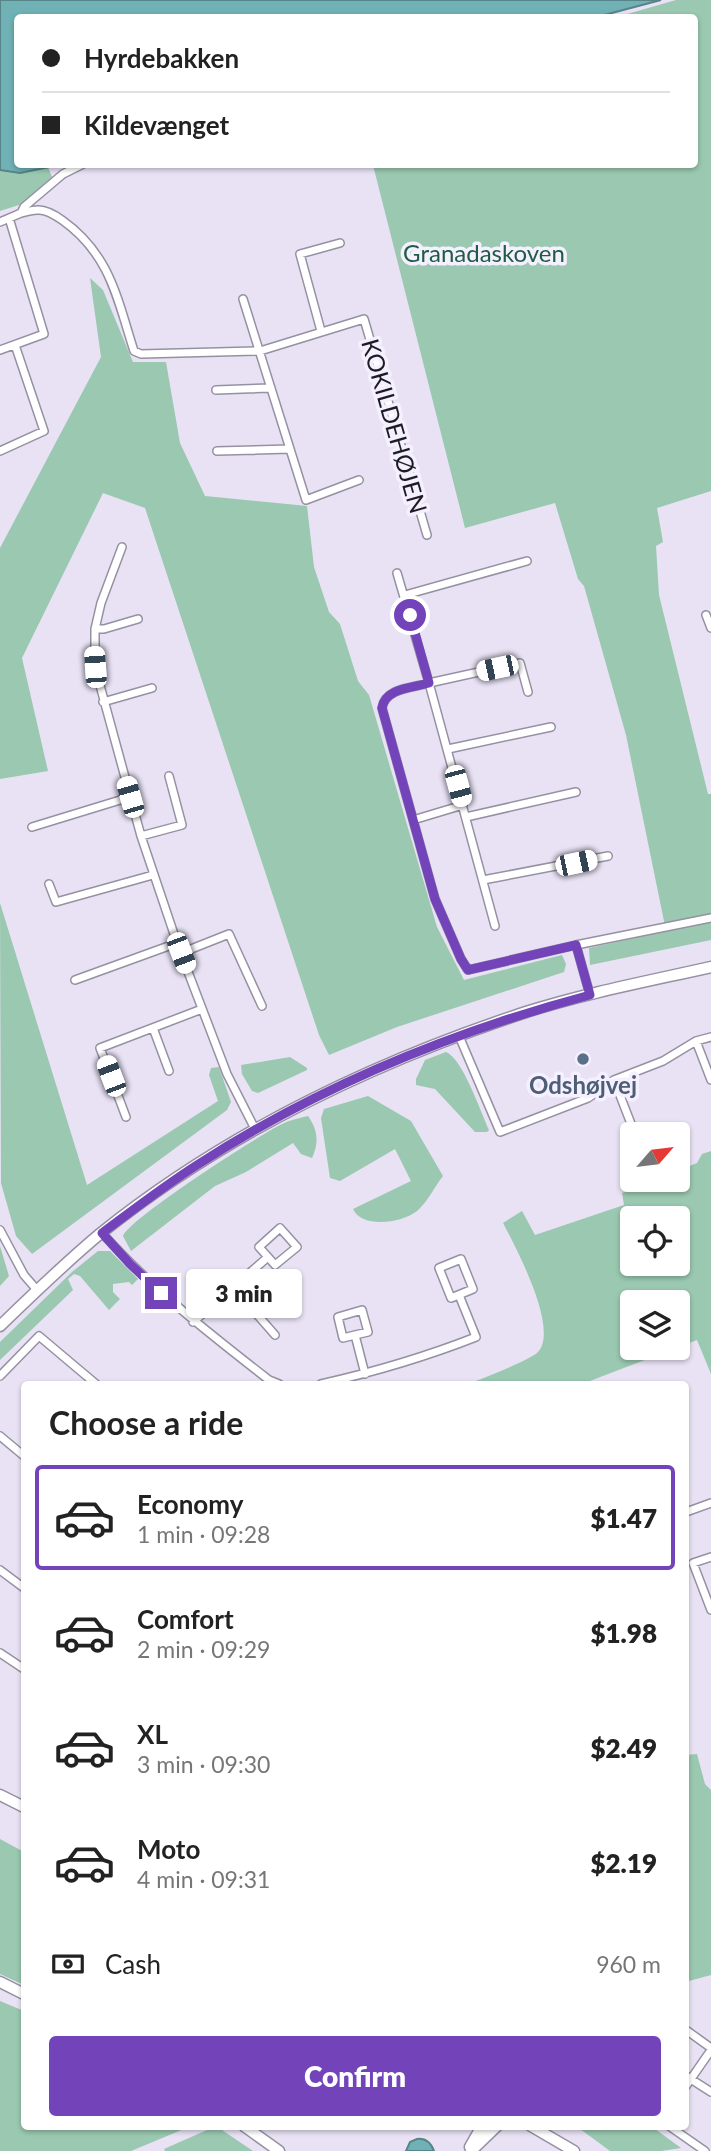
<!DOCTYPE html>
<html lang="en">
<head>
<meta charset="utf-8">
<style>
  :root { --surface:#fff; --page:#f2f2f2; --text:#222; --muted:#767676; --line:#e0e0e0; --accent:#7343ba }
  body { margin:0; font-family:Lato,sans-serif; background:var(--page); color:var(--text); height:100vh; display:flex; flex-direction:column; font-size:26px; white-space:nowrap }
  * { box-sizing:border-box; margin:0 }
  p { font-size:23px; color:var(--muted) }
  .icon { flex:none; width:38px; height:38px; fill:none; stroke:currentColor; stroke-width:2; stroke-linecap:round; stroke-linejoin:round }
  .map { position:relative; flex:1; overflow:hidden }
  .panel { position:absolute; left:21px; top:1381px; width:668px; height:749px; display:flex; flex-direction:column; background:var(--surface); border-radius:7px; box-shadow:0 2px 5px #0004 }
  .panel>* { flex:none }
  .top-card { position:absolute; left:14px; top:14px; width:684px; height:154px; border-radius:7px; box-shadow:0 2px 5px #0004; display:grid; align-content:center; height:154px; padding:0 28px; background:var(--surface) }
  .needle { width:46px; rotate:62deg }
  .controls { position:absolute; left:620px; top:1122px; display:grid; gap:14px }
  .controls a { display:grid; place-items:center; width:70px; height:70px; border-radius:7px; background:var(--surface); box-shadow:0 2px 5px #0004; font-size:35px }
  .end { position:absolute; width:32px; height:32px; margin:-16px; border:9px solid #7343ba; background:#fff; box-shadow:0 0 0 4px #fff }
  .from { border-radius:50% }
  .bubble { position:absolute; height:49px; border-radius:7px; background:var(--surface); box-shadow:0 2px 5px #0004; font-size:23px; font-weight:800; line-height:49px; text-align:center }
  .car { position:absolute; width:21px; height:42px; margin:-21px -10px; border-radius:9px; box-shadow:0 0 5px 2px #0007; background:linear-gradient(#fff 24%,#345 0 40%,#fff 0 76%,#345 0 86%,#fff 0) }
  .top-card b { display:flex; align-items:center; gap:24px; height:66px; font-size:26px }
  .top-card b+b { border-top:2px solid var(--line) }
  .top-card i { width:18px; height:18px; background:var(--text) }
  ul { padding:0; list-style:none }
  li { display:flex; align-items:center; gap:21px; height:105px; margin:0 14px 10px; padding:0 14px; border:4px solid transparent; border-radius:7px }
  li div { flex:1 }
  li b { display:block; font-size:26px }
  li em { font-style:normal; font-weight:800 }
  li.on { border-color:var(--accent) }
  li>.icon { width:63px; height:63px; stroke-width:1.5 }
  h2 { padding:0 28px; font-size:32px; line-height:84px }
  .pay { display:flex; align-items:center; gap:18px; height:77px; padding:0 28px; font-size:26px }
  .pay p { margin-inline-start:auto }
  .button { display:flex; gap:14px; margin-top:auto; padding:14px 28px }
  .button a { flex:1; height:80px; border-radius:7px; background:var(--accent); color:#fff; font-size:28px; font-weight:800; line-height:80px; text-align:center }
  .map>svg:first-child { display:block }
  .green { fill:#9ac8b0; fill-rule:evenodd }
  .water { fill:#6fb1b5; stroke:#578489; stroke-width:2 }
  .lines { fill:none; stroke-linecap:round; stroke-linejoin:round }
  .street-casing { stroke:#9691a2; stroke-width:10 }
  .secondary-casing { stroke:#9691a2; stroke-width:13 }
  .street { stroke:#fff; stroke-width:7 }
  .secondary { stroke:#fff; stroke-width:10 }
  .route { stroke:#7343ba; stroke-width:9 }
  .service-dot { fill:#5c6f8a; stroke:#f4f0ff; stroke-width:2.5 }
  .labels { text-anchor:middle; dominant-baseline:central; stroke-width:7; stroke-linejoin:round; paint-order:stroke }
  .park-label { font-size:24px; fill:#1f5d42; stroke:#f4f0ff }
  .street-label { font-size:24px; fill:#1e1c22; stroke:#f4f0ff }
  .service-label { font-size:24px; font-weight:bold; fill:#4e5e75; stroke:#f4f0ff }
</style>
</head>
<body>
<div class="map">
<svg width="711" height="2151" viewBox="0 0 711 2151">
  <rect width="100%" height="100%" fill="#e8e2f4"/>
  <path class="green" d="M676,0H711V491L657,508L663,542L656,546L659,595L708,794H711V940L590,965L589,948L666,931L626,735L584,586L578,579L555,503L465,528L373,165L695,164V18L617,17Z
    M48,167L52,177L22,204L0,211V170L20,173Z
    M90,278L103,290L133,362H166L180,443L205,496L307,506L314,567L329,612L340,624L358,681L369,695L437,927L464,980L562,955L566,964L564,972L397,1027L329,1055L319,1035L145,508L103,493L22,658L48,771L0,779V548L101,357Z
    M0,903L87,1185L218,1101L209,1075L211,1068L219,1067L231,1102L227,1110L32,1254L16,1236L1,1183Z
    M446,1052C463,1059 481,1113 489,1130L487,1132H475L435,1089L416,1085V1079L425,1060Z
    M290,1057L307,1068V1070L258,1093L252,1091L242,1074L241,1065Z
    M368,1096L411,1121L443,1176C435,1186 427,1203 417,1211C402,1223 362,1229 353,1209L411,1181L395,1149L340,1181L330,1178L321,1118L324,1109Z
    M308,1116C318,1130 319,1143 312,1158L301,1154L293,1143L246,1172L215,1186L131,1251L123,1236C129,1219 259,1135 282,1124C290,1120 300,1118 308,1116Z
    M711,1151V1374L697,1340L582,1384H468C482,1379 527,1361 537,1353C561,1331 515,1246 503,1223L522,1211L535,1235L624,1205L622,1193L656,1180H677V1171L697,1163L702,1154ZM632,1218H677V1264H632ZM632,1302H677V1348H632Z
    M0,1246L9,1276L0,1286Z
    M98,1251H110L138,1279L132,1285L129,1282L113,1284V1292L120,1299L109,1310L80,1276L74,1274L68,1279L73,1290L0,1360V1342L72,1272Z
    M697,1754L705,1784L711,1790V1975L689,1981H686V1755Z
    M0,1839L24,1852V1985L0,1974Z
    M0,2001L24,2011V2126H191L131,2151H0Z
    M216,2126L253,2151H165L164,2149Z
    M576,2126H651L681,2148L661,2151H610Z"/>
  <path class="water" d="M0,0H661L593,18H18V164L59,165L20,173L0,170Z
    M417,2139C425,2138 431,2143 434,2151H406L410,2142Z"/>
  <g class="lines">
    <defs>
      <path id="street" d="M21,213C26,212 32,210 37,210C46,209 55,215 62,220C110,254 117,298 134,351L141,354L260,351L364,319L427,535
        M0,222L21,213L24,207L63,174L83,164
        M243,299L306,500L359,480
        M321,331L300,254L340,243
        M0,350L44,334L9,218
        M216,390L271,388
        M0,451L44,431L15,345
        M217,451L290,449
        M122,547L101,603L95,629V667L141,836L177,943L227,1074L255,1129
        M397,573L429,683C412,688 385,688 382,708L435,899L461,959L468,970L576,945L590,995
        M405,595L527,561
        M706,615L711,628
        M95,629H104L138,619
        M103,702L152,688
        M448,749L551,727
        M466,817L576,792
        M413,820L463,805
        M32,827L130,797
        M141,836L182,825L169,776
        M483,880L608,856
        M49,884L56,902L153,875
        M495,926L429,683L520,663L528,692
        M576,945L711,918
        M181,953L229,934L262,1006
        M75,980L177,943
        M153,1028L169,1071
        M459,1036L500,1132L588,1098L614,1080L663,1061L696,1041L711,1037
        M696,1041L711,1080
        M614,1080L635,1134
        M126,1117L100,1048L202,1009
        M0,1230L24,1275L37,1290
        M102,1233C152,1289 210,1334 269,1380L279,1384
        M461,1259L473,1289L451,1298L439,1268Z
        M233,1287L275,1335
        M193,1322L268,1257L275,1265L297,1247L280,1228L259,1247L268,1257
        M355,1335L343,1338L338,1317L362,1310L368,1332L355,1335L365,1374
        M0,1376L39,1336L96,1384
        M321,1384C374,1372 425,1357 476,1337L459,1295
        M0,1436L24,1456
        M686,1512L711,1503
        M711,1557L693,1563L711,1610
        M0,1570L24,1588
        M0,1653L24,1669
        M686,2030L711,2048
        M686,2076L711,2092
        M686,2086L711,2050
        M669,2126L705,2151"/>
      <path id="secondary" d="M0,1326C33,1294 66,1262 101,1233C227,1132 374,1062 526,1012C586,993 649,981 711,967
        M0,1795L24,1807
        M0,1982L24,1994
        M244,2126L279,2151
        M531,2126L574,2151
        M470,2147L482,2126
        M471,2151L497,2126"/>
    </defs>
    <use href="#street" class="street-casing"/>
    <use href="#secondary" class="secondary-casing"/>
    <use href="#street" class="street"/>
    <use href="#secondary" class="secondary"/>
  </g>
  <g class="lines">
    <path class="route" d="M161,1293L130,1264L102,1233C133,1210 164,1186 197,1165C318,1087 451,1032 590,995L576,945L468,970L461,959L435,899L382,708C385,688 412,688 429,683L410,615"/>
  </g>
  <circle class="service-dot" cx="583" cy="1059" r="7"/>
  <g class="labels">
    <g class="park-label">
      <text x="484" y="252">Granadaskoven</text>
    </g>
    <g class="street-label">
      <text transform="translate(395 426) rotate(74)">KOKILDEHØJEN</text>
    </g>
    <g class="service-label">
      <text x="583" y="1084">Odshøjvej</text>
    </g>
  </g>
</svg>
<div class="controls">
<a><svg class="needle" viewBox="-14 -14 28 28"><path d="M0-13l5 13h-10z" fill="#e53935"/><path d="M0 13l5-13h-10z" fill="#767676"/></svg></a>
<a><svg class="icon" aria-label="locate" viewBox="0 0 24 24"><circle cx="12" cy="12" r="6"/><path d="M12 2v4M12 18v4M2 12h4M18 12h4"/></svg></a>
<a><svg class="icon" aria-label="layers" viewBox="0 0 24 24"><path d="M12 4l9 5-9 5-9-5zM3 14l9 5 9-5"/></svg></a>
</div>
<i class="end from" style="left:410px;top:615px"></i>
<i class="end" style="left:161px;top:1293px"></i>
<div class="bubble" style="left:186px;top:1269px;width:116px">3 min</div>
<i class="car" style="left:95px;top:667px;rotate:356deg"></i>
<i class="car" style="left:497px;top:668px;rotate:258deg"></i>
<i class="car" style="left:458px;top:786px;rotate:165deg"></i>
<i class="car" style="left:130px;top:797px;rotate:344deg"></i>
<i class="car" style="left:576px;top:863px;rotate:78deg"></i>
<i class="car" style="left:181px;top:953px;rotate:159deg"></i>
<i class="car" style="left:111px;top:1076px;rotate:339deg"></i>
<div class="top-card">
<b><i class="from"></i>Hyrdebakken</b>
<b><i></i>Kildevænget</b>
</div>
<section class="panel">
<h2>Choose a ride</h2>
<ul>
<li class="on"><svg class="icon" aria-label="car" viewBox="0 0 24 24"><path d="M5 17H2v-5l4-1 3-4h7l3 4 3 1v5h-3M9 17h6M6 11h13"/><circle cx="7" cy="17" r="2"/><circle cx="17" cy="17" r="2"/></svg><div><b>Economy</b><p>1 min · 09:28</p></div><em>$1.47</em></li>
<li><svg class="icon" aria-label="car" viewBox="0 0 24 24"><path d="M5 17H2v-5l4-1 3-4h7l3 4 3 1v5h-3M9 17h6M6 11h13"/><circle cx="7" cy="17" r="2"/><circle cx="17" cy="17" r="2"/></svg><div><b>Comfort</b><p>2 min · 09:29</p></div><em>$1.98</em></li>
<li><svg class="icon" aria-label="car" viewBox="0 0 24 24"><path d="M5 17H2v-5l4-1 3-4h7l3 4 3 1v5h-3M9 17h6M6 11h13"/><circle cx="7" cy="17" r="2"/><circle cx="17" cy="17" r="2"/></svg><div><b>XL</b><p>3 min · 09:30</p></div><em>$2.49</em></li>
<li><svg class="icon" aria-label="car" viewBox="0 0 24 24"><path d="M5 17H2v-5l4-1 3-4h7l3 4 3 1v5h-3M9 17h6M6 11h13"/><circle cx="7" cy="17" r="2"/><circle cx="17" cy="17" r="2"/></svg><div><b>Moto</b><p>4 min · 09:31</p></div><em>$2.19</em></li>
</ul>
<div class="pay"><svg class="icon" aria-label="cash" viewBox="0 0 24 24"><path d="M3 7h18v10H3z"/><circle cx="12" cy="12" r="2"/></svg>Cash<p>960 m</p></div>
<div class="button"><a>Confirm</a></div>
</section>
</div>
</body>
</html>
